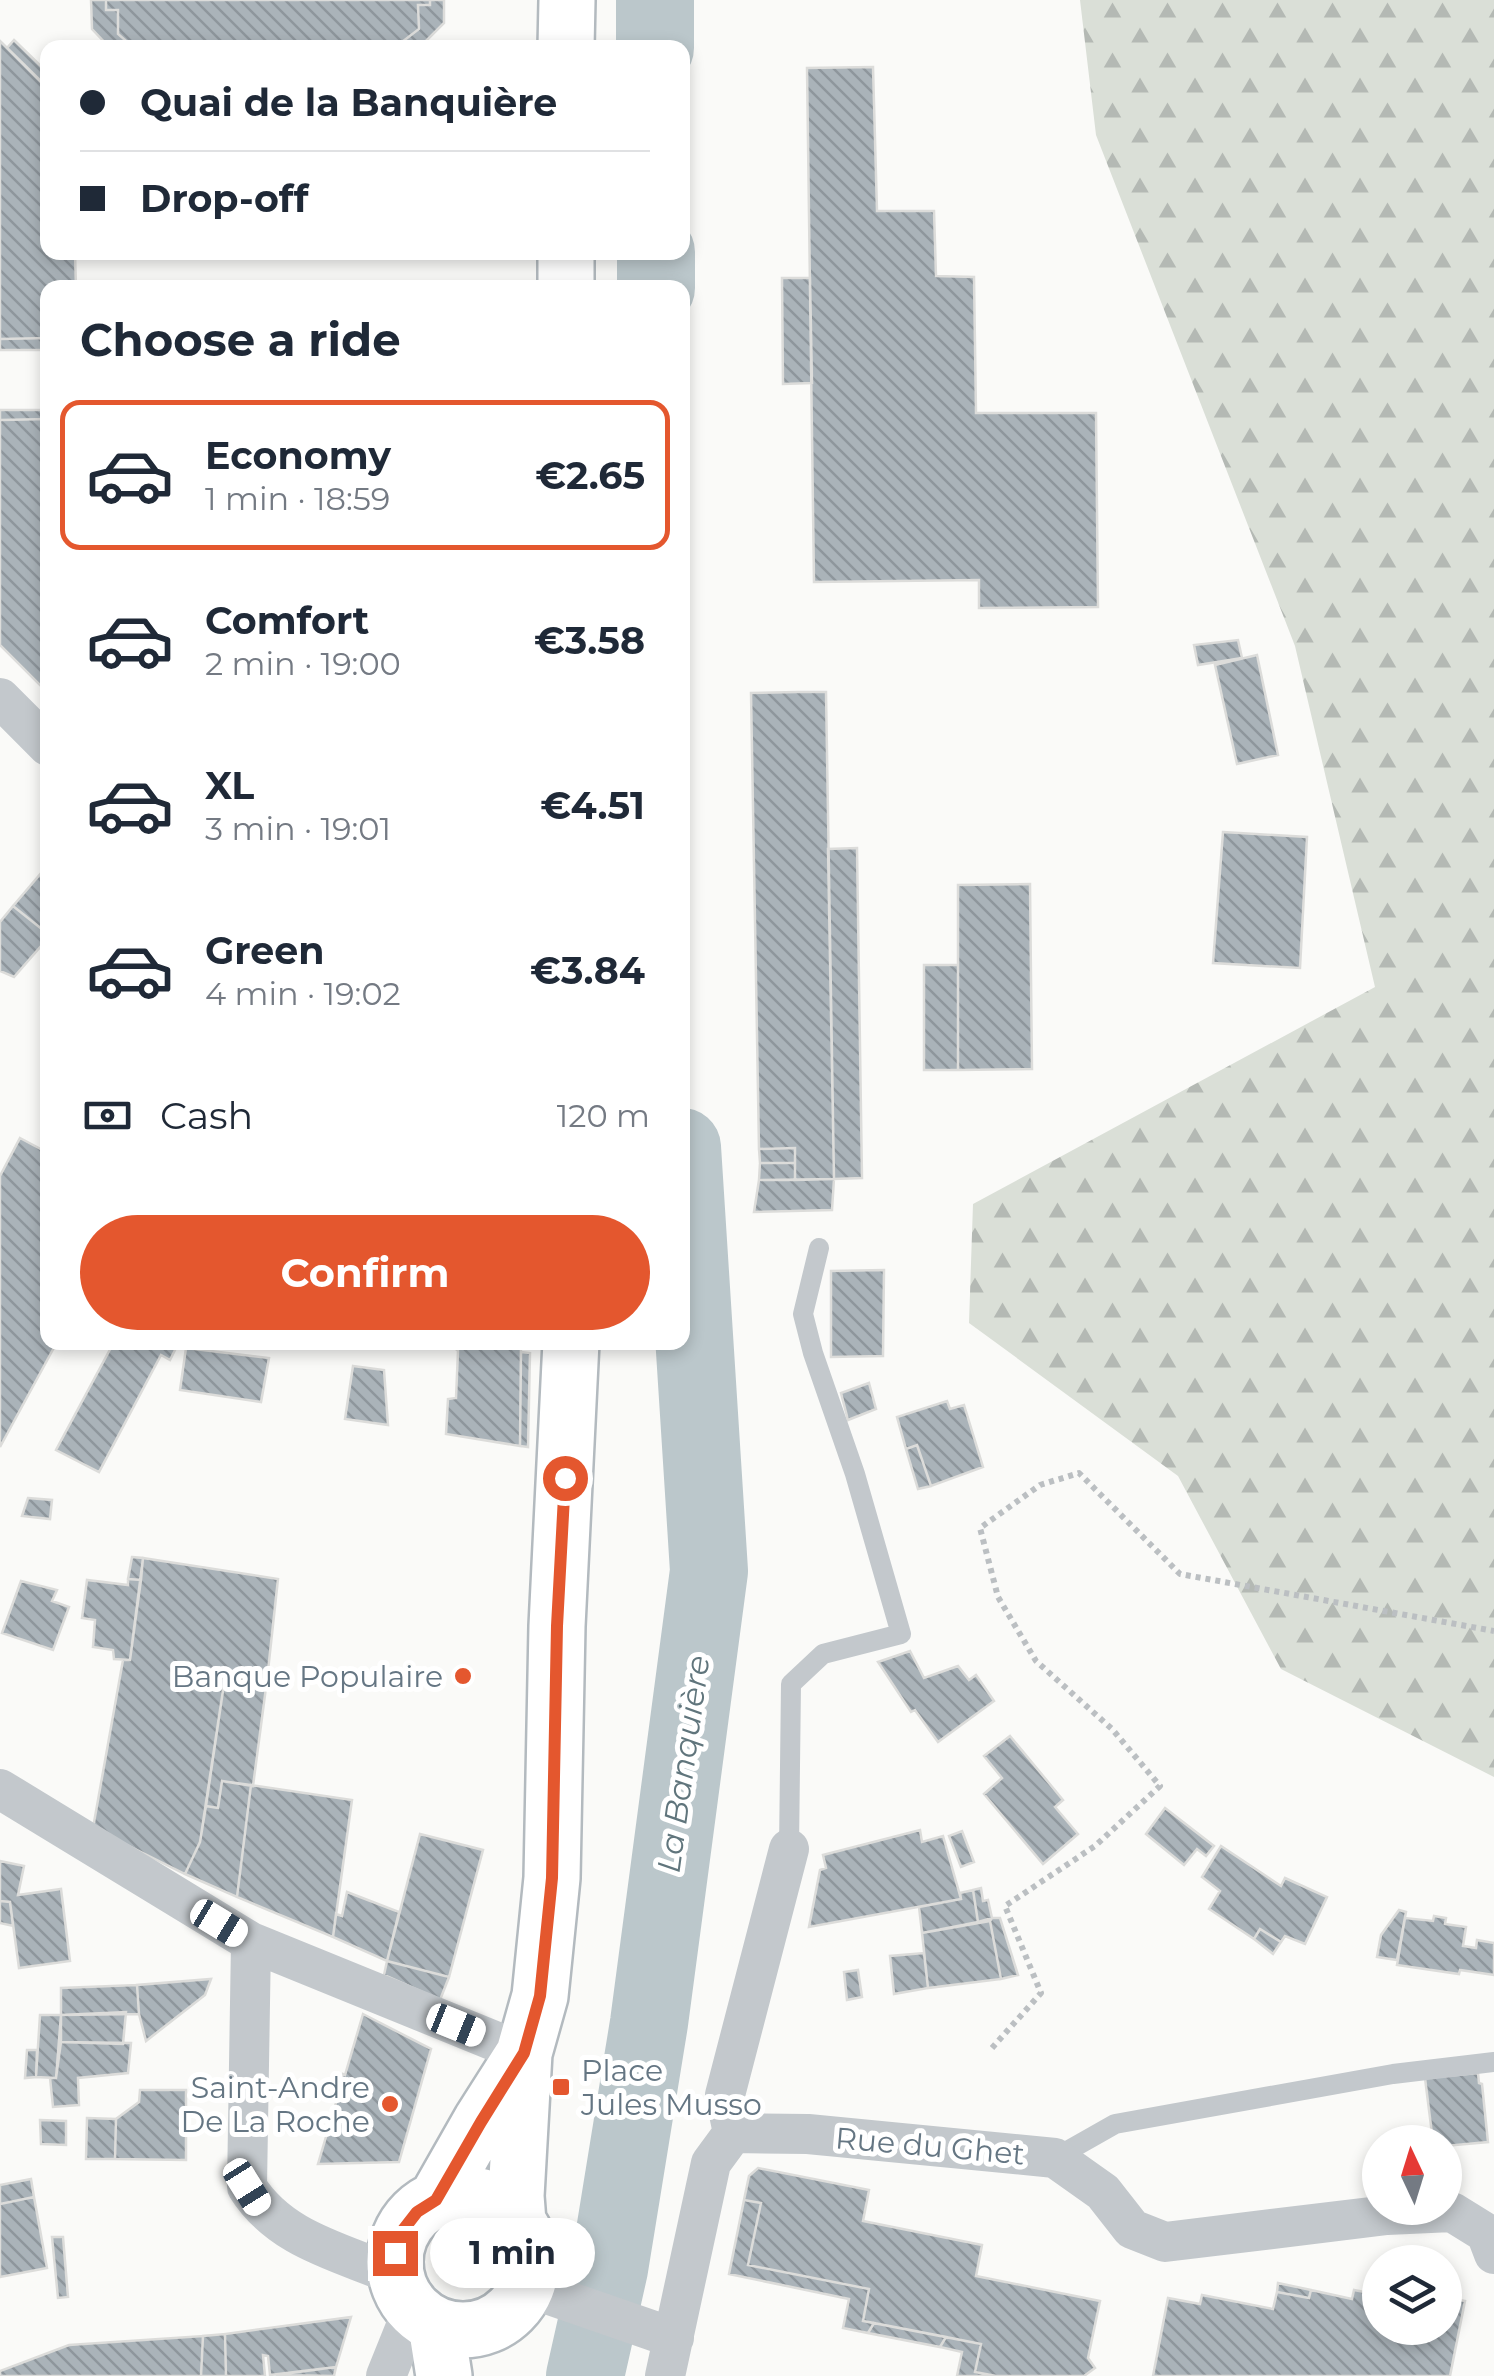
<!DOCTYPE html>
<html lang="en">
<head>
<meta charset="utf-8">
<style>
  :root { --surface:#fff; --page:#f2f2f3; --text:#1f2937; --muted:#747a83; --line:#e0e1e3; --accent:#e4572e }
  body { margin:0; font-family:Montserrat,sans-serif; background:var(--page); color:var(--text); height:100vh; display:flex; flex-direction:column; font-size:38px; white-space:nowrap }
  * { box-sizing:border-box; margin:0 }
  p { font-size:32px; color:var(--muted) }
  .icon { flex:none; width:55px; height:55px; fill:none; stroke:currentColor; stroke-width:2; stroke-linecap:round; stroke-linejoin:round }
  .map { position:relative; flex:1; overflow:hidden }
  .panel { position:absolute; left:40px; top:280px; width:650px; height:1070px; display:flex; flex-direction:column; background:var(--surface); border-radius:20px; box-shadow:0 5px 15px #0003 }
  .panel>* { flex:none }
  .guide { position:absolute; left:40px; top:40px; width:650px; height:220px; border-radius:20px; box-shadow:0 5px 15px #0003; display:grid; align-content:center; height:220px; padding:0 40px; background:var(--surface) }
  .needle { width:65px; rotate:356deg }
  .fabs { position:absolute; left:1362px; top:2125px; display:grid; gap:20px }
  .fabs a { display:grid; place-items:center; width:100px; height:100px; border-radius:50%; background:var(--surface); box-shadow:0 5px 15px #0003; font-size:50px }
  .end { position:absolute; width:45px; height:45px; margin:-22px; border:12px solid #e4572e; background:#fff; box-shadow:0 0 0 5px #fff }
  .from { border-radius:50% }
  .bubble { position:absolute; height:70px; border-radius:35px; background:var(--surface); box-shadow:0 5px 15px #0003; font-size:32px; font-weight:700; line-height:70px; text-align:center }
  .car { position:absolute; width:30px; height:60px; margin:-30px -15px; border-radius:12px; box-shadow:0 0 8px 2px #0007; background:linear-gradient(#fff 24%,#345 0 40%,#fff 0 76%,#345 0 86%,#fff 0) }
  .guide b { display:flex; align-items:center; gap:35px; height:95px; font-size:38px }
  .guide b+b { border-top:2px solid var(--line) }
  .guide i { width:25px; height:25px; background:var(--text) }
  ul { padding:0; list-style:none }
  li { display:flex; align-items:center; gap:30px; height:150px; margin:0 20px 15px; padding:0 20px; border:5px solid transparent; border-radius:20px }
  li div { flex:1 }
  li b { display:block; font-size:38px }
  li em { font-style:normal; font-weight:700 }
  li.current { border-color:var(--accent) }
  li>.icon { width:90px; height:90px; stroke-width:1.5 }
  h2 { padding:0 40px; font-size:45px; line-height:120px }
  .pay { display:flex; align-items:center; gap:25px; height:110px; padding:0 40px; font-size:38px }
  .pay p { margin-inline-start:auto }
  .button { display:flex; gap:20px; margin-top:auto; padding:20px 40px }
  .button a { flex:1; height:115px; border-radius:60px; background:var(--accent); color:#fff; font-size:40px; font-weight:700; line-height:115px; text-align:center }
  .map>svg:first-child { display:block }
  .forest { fill:url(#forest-firs) }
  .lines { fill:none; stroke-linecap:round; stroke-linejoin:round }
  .river { stroke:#bbc7cb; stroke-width:78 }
  .building { fill:url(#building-back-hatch); stroke:#dcdcda; stroke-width:2.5 }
  .secondary-casing { stroke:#b3babf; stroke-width:60 }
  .path { stroke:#bbbfc2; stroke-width:6; stroke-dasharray:5 5; stroke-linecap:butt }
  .lane { stroke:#c3c8cc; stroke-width:20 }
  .street { stroke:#c3c8cc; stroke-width:40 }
  .secondary { stroke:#fff; stroke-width:55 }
  .route { stroke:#e4572e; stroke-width:12 }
  .poi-dot { fill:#e4572e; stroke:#fff; stroke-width:4 }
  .labels { text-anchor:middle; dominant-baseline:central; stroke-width:10; stroke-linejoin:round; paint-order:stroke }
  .poi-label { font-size:30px; fill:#657683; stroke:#fff; text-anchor:end }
  .street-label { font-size:30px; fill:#657683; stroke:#fff }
  .water-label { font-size:32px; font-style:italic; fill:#60757c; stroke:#fff }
</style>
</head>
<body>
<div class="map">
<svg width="1494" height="2376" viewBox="0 0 1494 2376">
  <defs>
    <pattern id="forest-firs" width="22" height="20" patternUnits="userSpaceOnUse" patternTransform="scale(2.5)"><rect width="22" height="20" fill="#dadfd7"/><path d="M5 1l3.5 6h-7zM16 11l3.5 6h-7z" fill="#b4b9b4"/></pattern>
    <pattern id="building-back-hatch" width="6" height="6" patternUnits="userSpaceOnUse" patternTransform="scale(2.5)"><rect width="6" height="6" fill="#aab3b9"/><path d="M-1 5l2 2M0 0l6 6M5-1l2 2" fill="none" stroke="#8e969c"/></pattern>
  </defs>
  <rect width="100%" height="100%" fill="#fafaf8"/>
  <path class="forest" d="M1080,0H1494V1777L1281,1669L1178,1476L969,1323L973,1204L1375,987L1295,646L1096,135Z"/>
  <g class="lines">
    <path class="river" d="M655,0V48
      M656,252V288
      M585,2376L609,2269L649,2023L709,1571L682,1147"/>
  </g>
  <path class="building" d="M91,0H106V10H118V34L133,47L177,48H110L92,29Z
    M106,0H430V5H418L419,29L402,42L133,47L118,34V10H106Z
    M430,0H444V23L419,48H196V46L402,42L419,29L418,5H430Z
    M14,40L48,73L46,87L7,48Z
    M0,41L48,88V252H75L76,288H48V338L0,339Z
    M873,67L877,211H934L936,276L974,277L976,413H1096L1098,607L979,608V580L814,582L807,68Z
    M782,278H810L812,383L783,384Z
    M48,338V350H0V339Z
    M0,410H48V419L0,420Z
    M48,419V693L0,645V420Z
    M1238,640L1242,658L1198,665L1194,645Z
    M1257,655L1278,755L1237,764L1215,665Z
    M798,692H826L834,1179L795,1180V1148L759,1149L751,693Z
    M1223,832L1307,837L1300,968L1213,963Z
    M857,848L862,1178L834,1179L828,849Z
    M48,865V934L13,906Z
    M1030,884L1032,1069L958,1070V885Z
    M13,906L48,934V938L14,977L0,971V922Z
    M924,965H958V1070H924Z
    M20,1138L48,1153V1342H57L0,1447V1176Z
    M795,1148V1163H760L759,1149Z
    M760,1163H795V1180H759Z
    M834,1179L832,1210L754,1212L759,1180Z
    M884,1270L883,1356L831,1357V1271Z
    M114,1342H179L170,1360L161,1355L99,1472L56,1450Z
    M449,1342H521L520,1446L446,1434L448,1399L456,1398L458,1351Z
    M186,1348L269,1358L261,1402L180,1390Z
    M521,1352L530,1353L528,1447L520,1446Z
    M353,1366L384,1370L388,1425L345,1419Z
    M869,1383L876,1409L848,1420L841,1393Z
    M947,1401L950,1409L964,1405L983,1467L931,1486L917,1445L906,1449L897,1417Z
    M917,1445L931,1486L918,1489L906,1449Z
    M28,1498L52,1500L50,1519L22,1516Z
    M132,1557L143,1558L141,1580L128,1579Z
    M143,1558L278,1579L267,1680L225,1677L200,1842L185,1874L93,1828L123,1660H130Z
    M128,1579L141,1580L130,1660L114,1659L113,1650L93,1647L95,1620L82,1618L87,1580L128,1585Z
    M21,1581L57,1590L52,1601L69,1607L53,1650L2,1633Z
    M910,1651L924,1678L958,1666L969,1680L976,1675L994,1701L938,1742L915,1710L911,1712L878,1662Z
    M225,1677L267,1680L253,1786L222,1781L218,1808L206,1806Z
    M1010,1736L1063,1800L1055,1807L1078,1834L1043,1864L984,1794L1002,1778L984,1756Z
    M222,1781L251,1785L237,1897L185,1874L200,1842L206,1806L218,1808Z
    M251,1785L352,1800L333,1937L237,1897Z
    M1165,1808L1214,1846L1206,1856L1197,1849L1184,1865L1146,1834Z
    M920,1830L922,1842L943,1836L961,1899L809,1927L820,1870L826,1868L823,1855Z
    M962,1831L974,1862L961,1867L949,1836Z
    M420,1834L483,1850L449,1977L387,1961Z
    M1221,1846L1281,1886L1285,1878L1327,1897L1305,1944L1285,1936L1281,1942L1260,1929L1254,1939L1209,1909L1220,1891L1202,1877Z
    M0,1861L24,1866L18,1895L61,1889L70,1961L19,1968L10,1902L0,1901Z
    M981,1888L983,1901L988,1900L992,1918L978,1922L973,1890Z
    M973,1890L978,1922L922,1933L919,1907L961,1899L960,1893Z
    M347,1892L399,1912L387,1961L333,1937L336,1914L342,1916Z
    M0,1901L10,1902L13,1926L0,1923Z
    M1399,1910L1406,1912L1397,1960L1377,1957L1381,1935Z
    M1434,1916L1446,1918L1445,1924L1466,1927L1463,1946L1476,1948L1477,1940L1494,1943V1975L1460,1970L1459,1974L1397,1965L1405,1918L1433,1921Z
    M992,1918H1000L1018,1975L1001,1979L990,1921Z
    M990,1921L1001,1979L928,1988L922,1933Z
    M1260,1929L1281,1942L1273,1954L1254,1939Z
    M924,1953L928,1988L894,1994L890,1956Z
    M387,1961L449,1977L440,2000L384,1975Z
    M858,1970L862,1997L847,2000L844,1972Z
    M211,1979L205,1995L146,2041L139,2014L137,1985Z
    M137,1985L139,2014L61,2015V1988Z
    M126,2012L123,2044L61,2042V2015Z
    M363,2014L431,2049L399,2162L318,2164L338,2096L336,2095L343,2074L345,2075Z
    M40,2015H61L56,2078L36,2077Z
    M61,2042L131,2043L128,2073L78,2078L79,2105L53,2107L50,2078H56Z
    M27,2050H37L36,2077L25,2078Z
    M1478,2073L1479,2083L1482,2084L1488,2142L1445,2146V2142H1433L1425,2078Z
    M140,2090H186V2160L115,2159L116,2119L139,2102Z
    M87,2118L116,2119L115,2159H86Z
    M40,2120L66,2121V2145L41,2144Z
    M758,2168L869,2190L863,2221L982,2245L976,2276L1100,2301L1088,2358L1095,2368L1084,2376H996L975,2372L981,2344L863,2321L869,2289L748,2265L761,2203L744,2200L749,2176Z
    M31,2179L34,2197L0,2204V2185Z
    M34,2197L47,2268L0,2277V2204Z
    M744,2200L761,2203L748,2265L869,2289L863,2321L874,2323L868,2333L843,2328L849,2299L729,2274Z
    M52,2237H63L68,2297L58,2298Z
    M1278,2283L1311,2290L1309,2298L1277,2292Z
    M1311,2290L1352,2299L1354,2290L1380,2295V2328H1445V2297L1465,2301L1450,2376H1153L1168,2298L1200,2304L1202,2295L1273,2309L1277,2292L1309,2298Z
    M351,2317L336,2367L270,2375L268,2356L263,2355L265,2376H226L225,2334Z
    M874,2323L946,2337L940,2347L868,2333Z
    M225,2334L226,2376H201L203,2336Z
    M203,2336L201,2376H0V2371L69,2345Z
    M946,2337L981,2344L975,2372L996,2376H957L962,2352L940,2347Z
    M336,2367L334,2376L276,2375Z"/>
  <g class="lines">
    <defs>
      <path id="secondary" d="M566,48L567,0
        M566,252V288
        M395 2262a68 68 0 1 1 136 0a68 68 0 1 1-136 0Z
        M436,2200L481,2121L523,2055
        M518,2222L516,2196L524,2053L540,1996L552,1878L557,1626L571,1342
        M436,2325L444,2376"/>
    </defs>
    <use href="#secondary" class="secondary-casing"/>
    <path class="path" d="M992,2048L1041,1993L1005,1906L1095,1846L1160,1786L1112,1729L1036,1661L998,1597L980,1528L1040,1485L1079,1473L1180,1574L1494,1631"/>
    <path class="lane" d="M789,1849L791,1684L823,1654L901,1634L855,1474L813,1353L803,1314L819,1248
      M1055,2158L1115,2124L1393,2074L1494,2062"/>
    <path class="street" d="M0,698L48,746
      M0,1789L251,1942L524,2053
      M251,1942L247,2187C281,2241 342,2252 396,2276
      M733,2133L808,2134L1055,2158L1103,2192L1132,2229L1165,2242L1387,2215L1452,2212L1486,2233L1494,2254
      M733,2133L725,2095L789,1849
      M527,2287L674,2338
      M386,2376L413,2309
      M665,2376L711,2163L733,2133"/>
    <use href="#secondary" class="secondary"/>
  </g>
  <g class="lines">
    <path class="route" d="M395,2253L403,2230L417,2212L436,2200L481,2122L524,2053L540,1996L552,1878L557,1626L565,1478"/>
  </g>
  <g class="poi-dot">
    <circle cx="463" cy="1676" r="10"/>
    <rect x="551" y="2077" width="20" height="20" rx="5"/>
    <circle cx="390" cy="2104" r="10"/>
  </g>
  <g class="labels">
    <g class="poi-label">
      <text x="443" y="1676">Banque Populaire</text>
      <text x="581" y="2070" text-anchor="start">Place<tspan x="581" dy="34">Jules Musso</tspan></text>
      <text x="370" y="2087">Saint-Andre<tspan x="370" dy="34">De La Roche</tspan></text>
    </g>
    <g class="street-label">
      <text transform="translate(930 2146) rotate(5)">Rue du Ghet</text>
    </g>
    <g class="water-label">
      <text transform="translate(683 1764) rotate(-82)">La Banquière</text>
    </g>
  </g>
</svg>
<div class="fabs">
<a><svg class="needle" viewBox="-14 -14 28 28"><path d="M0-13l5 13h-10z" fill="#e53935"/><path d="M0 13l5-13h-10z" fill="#747a83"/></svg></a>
<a><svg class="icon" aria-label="layers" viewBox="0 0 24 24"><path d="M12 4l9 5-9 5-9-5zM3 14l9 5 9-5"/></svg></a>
</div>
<i class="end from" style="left:565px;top:1478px"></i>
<i class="end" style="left:395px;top:2253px"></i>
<div class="bubble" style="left:430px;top:2218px;width:165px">1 min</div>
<i class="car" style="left:219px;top:1923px;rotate:121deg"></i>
<i class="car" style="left:456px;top:2025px;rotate:112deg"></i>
<i class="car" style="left:247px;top:2187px;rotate:148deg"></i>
<div class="guide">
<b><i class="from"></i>Quai de la Banquière</b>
<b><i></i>Drop-off</b>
</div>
<section class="panel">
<h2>Choose a ride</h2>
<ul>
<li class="current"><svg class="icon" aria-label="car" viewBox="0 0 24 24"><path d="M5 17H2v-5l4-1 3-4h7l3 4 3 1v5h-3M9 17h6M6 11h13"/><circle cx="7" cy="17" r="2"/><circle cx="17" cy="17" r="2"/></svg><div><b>Economy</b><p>1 min · 18:59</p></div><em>€2.65</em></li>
<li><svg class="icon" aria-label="car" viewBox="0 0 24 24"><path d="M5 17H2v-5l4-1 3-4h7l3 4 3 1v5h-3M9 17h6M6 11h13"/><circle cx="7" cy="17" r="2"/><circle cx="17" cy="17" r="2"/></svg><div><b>Comfort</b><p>2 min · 19:00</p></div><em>€3.58</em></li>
<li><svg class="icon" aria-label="car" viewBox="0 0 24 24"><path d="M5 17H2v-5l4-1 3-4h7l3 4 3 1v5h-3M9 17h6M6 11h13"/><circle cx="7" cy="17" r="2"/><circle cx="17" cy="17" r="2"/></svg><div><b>XL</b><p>3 min · 19:01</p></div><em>€4.51</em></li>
<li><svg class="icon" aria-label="car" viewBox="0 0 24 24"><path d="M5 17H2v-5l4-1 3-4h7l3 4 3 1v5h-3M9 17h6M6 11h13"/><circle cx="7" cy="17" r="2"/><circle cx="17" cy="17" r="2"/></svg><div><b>Green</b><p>4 min · 19:02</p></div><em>€3.84</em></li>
</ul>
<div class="pay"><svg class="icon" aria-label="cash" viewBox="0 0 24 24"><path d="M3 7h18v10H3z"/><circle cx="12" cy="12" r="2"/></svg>Cash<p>120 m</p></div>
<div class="button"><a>Confirm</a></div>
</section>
</div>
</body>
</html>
